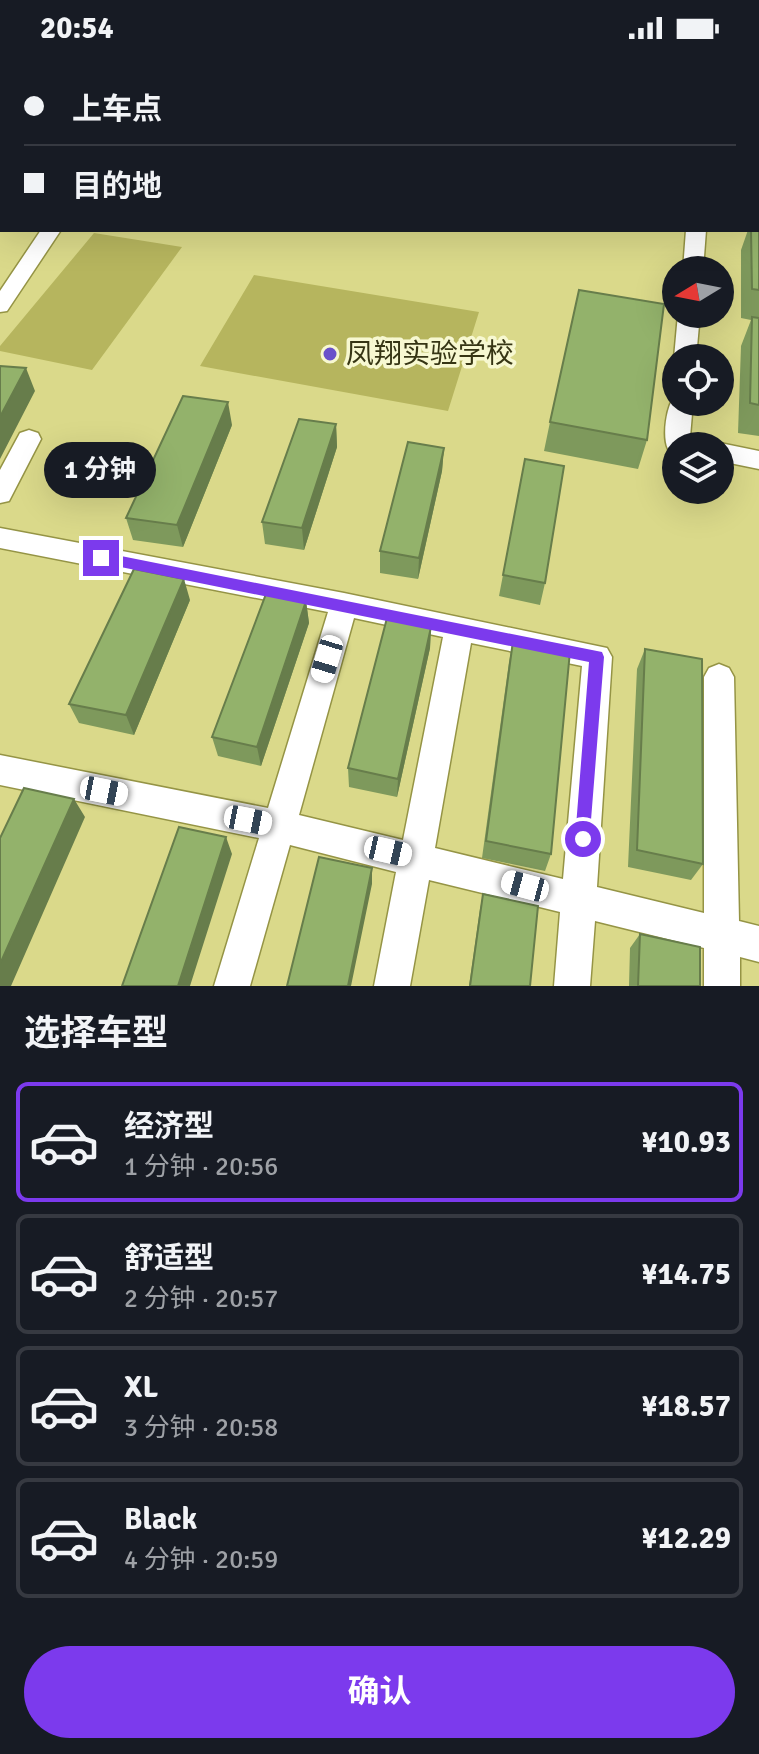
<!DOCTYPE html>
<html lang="zh">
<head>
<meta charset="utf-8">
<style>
  :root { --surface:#171b24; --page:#20242c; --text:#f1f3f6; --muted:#9ea1a6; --line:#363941; --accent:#7c3aed }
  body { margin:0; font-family:Signika,"Noto Sans SC",sans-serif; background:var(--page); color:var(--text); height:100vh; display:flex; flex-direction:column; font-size:30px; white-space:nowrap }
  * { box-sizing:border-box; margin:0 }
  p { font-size:26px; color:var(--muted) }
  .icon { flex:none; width:44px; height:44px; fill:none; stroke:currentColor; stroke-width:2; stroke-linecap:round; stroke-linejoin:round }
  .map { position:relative; height:930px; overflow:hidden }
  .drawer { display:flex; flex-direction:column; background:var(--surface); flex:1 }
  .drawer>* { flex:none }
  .banner { position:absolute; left:0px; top:0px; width:760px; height:176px; box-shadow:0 8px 32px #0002; display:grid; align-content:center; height:176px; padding:0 24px; background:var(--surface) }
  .needle { width:52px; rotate:260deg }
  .buttons { position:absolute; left:662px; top:200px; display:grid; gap:16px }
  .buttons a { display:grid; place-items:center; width:72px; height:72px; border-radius:50%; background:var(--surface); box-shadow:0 8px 32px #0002; font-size:40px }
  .end { position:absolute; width:36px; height:36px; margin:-18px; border:10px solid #7c3aed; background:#fff; box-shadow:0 0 0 4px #fff }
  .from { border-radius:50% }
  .bubble { position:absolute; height:56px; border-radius:28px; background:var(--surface); box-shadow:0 8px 32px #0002; font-size:26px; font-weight:700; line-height:56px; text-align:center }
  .car { position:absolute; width:24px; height:48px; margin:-24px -12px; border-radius:10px; box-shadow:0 0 6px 2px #0007; background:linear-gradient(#fff 24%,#345 0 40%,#fff 0 76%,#345 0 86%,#fff 0) }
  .banner b { display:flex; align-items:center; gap:28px; height:76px; font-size:30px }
  .banner b+b { border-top:2px solid var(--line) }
  .banner i { width:20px; height:20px; background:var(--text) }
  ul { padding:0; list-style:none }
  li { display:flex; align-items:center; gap:24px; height:120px; margin:0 16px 12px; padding:0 8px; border:4px solid var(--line); border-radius:12px }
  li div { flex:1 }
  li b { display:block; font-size:30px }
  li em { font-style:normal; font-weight:700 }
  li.current { border-color:var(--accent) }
  li>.icon { width:72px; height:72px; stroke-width:1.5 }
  h2 { padding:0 24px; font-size:36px; line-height:96px }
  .primary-button { display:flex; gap:16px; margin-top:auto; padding:16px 24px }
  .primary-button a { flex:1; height:92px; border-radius:48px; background:var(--accent); color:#fff; font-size:32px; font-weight:700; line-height:92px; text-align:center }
  .status { display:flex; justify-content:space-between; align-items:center; height:56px; padding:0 40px; background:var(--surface); direction:ltr }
  .status svg { height:22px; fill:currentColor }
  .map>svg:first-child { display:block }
  .green { fill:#b6b55e }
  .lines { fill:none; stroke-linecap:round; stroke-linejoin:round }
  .river { fill:#aba2f7; fill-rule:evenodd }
  .minor-casing { stroke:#959445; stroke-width:3 }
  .minor { fill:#fff; fill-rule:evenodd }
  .wall { fill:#7e995c }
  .shaded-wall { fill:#677d4b }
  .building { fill:#93b26b; stroke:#677d4b; stroke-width:2 }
  .route { fill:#7c3aed }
  .poi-dot { fill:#6a51ca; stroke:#f7f8d1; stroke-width:3 }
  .labels { text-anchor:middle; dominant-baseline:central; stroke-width:7; stroke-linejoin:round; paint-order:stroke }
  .poi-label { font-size:28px; fill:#363514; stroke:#f7f8d1; text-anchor:start }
</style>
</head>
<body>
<div class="status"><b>20:54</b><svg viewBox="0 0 49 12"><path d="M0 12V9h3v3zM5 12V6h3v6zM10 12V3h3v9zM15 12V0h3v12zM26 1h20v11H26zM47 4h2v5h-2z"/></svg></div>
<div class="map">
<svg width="759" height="930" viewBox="0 0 759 930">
  <rect width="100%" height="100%" fill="#dad98a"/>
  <path class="green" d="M94,177L182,191L92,314L0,295V290Z
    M254,219L479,256L448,355L200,310Z"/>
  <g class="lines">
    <path class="river" d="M98,0H124L97,2Z
      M0,143H2L0,165Z"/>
    <defs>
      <path id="minor" d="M62,0H90L92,2H64Z
        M555,0H571L554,2Z
        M758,87H759V97H758Z
        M41,174H61L7,255L0,256V235Z
        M686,174H706L703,214H683Z
        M678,258H700L696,302H676V305L674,302Z
        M676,339V346H693L690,381L701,384L704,390H676V395L668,393C662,381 666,348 676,339Z
        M29,374L38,377L41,383L9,445L0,447V414L20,377Z
        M720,387L759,395V413L720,405V390H711Z
        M0,472L344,537L607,592L612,601L597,831L704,857V621L709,612L719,608L729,612L734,621L739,865L759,870V906L740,901V930H704V892L595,865L590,930H554L560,856L429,824L410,930H374L396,816L290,789L250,930H214L259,782L0,729V699L268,752L328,556L0,492ZM354,562L443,581L403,784L299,759ZM471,587L582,610L563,823L435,792Z"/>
    </defs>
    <use href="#minor" class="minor-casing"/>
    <use href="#minor" class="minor"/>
  </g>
  <path class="wall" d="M759,166V380L738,377L741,290L751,264L741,262V194L748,174H758Z
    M550,366L647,384L638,413L544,395Z
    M336,368L337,391L304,494L265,488L262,466Z
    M232,369L183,491L133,484L126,462Z
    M444,392L442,415L418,523L380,517V495Z
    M525,403L545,527L540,549L499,540Z
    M190,544L134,679L79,667L69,648Z
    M306,545L309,567L261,710L218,700L212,681Z
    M431,571L430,592L397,741L349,731L348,712Z
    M513,585L551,798L545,815L482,802L509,606Z
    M645,593L703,808L691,824L628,811L637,613Z
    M483,838L530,930H469L480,853Z
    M640,878L700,930H629L630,892Z"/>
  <path class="shaded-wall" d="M26,312L35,335L0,403V361Z
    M228,346L232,369L183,491L177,469Z
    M336,368L337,391L304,494L302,472Z
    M444,392L442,415L418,523L419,502Z
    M184,523L190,544L134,679L126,659Z
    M306,545L309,567L261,710L257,691Z
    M431,571L430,592L397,741L398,723Z
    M74,743L85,761L11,930H0V908Z
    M226,781L232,798L190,930H178Z
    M372,812V828L351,930H348Z"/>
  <path class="building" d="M413,0H457L456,2H412Z
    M466,0H540L539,2H466Z
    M603,0H744L743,2H603Z
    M758,166H759V234L752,233L751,174H758Z
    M579,234L664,248L647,384L550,366Z
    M752,261L759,262V349L750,347Z
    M0,310L26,312L0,361Z
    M183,340L228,346L177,469L126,462Z
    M299,363L336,368L302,472L262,466Z
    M408,386L444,392L419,502L380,495Z
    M525,403L564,410L545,527L503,519Z
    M134,513L184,523L126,659L69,648Z
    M266,538L306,545L257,691L212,681Z
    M387,562L431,571L398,723L348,712Z
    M513,585L570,595L551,798L486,785Z
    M645,593L702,603L703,808L637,794Z
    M24,732L74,743L0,908V782Z
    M179,771L226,781L178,930H122Z
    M319,801L372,812L348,930H287Z
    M483,838L538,850L530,930H470Z
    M640,878L700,891V930H638Z"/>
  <path class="route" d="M101,496L602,596L604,601L589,789L583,791L577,789L575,783L589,606L101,507L94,502Z"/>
  <circle class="poi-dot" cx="330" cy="298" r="8"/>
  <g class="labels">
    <g class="poi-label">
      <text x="346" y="298">凤翔实验学校</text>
    </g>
  </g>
</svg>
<div class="buttons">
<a><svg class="needle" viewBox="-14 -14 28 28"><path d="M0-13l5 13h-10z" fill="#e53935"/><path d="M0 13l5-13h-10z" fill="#9ea1a6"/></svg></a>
<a><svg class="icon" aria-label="locate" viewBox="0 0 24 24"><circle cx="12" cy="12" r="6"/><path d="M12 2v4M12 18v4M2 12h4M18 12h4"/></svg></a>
<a><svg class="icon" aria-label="layers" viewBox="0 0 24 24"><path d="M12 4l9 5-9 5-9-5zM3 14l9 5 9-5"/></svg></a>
</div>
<i class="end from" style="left:583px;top:783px"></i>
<i class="end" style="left:101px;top:502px"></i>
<div class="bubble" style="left:44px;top:386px;width:112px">1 分钟</div>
<i class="car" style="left:327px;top:603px;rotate:197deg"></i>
<i class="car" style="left:104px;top:735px;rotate:101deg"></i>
<i class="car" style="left:248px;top:764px;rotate:101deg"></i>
<i class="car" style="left:388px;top:795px;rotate:103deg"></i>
<i class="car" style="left:525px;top:830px;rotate:285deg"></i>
<div class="banner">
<b><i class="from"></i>上车点</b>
<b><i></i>目的地</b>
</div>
</div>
<section class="drawer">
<h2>选择车型</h2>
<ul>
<li class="current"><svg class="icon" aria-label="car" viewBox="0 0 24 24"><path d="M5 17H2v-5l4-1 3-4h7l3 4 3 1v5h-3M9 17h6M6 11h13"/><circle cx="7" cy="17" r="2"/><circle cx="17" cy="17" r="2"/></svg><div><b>经济型</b><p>1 分钟 · 20:56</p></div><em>¥10.93</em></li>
<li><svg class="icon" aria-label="car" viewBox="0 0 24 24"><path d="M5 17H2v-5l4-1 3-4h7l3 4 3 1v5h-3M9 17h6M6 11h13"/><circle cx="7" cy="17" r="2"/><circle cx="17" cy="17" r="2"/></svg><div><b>舒适型</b><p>2 分钟 · 20:57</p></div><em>¥14.75</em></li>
<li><svg class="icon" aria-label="car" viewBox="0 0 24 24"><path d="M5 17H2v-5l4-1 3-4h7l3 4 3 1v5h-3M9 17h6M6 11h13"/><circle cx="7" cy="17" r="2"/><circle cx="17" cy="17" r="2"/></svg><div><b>XL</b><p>3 分钟 · 20:58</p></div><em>¥18.57</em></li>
<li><svg class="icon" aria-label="car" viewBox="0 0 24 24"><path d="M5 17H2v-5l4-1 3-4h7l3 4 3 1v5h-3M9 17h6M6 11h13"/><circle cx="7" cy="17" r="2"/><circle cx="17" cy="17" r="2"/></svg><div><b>Black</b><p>4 分钟 · 20:59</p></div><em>¥12.29</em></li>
</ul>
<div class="primary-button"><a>确认</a></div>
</section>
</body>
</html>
